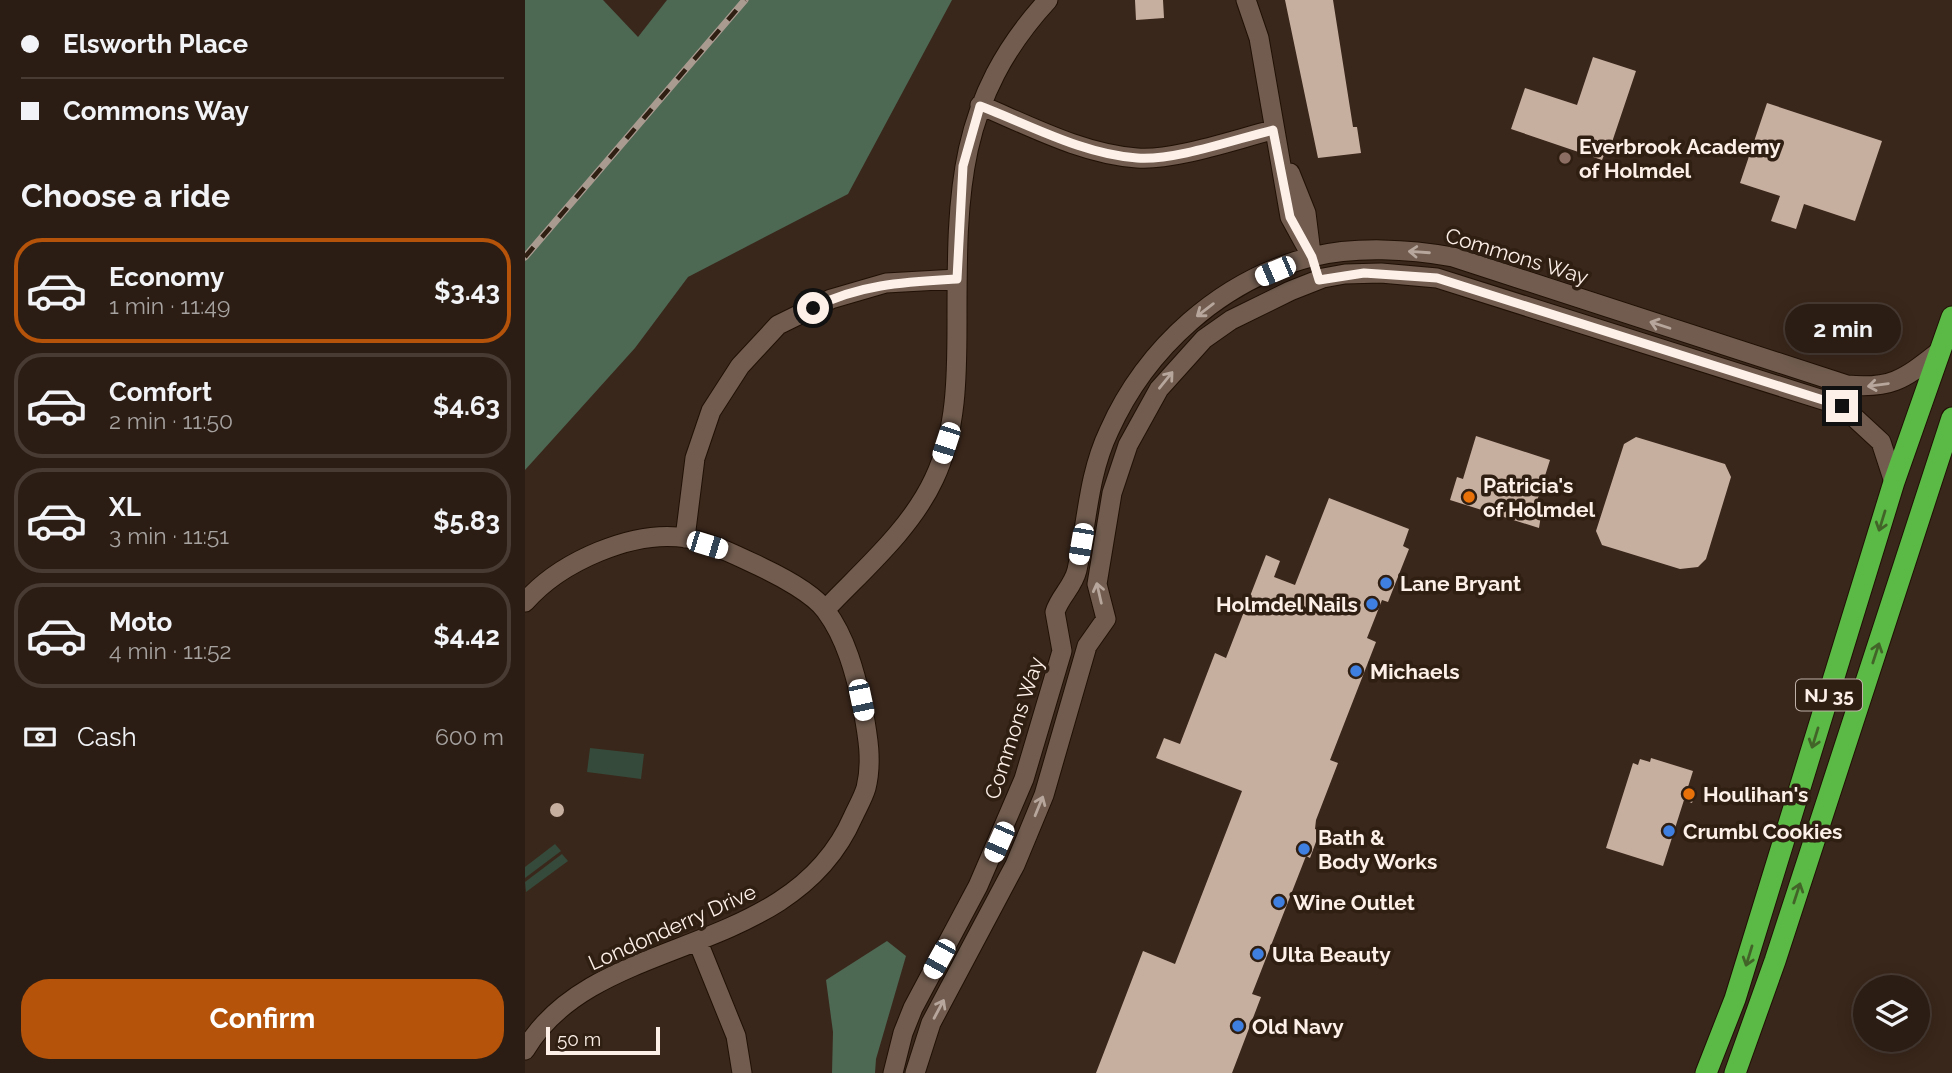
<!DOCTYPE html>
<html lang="en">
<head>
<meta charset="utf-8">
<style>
  :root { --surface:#2c1d14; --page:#382a22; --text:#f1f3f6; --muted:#a6a2a0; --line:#483b34; --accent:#b45309 }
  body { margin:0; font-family:Raleway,sans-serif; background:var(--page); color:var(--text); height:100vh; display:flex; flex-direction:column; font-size:26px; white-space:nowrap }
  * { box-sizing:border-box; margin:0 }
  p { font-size:23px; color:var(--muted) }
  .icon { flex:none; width:38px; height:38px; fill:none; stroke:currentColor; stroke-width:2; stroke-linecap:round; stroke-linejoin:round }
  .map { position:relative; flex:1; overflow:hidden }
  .sheet { display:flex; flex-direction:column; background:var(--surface); width:525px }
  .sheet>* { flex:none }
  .hud { display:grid; align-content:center; height:154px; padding:0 21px; background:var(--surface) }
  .fabs { position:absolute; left:1328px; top:975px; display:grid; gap:14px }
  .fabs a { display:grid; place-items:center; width:77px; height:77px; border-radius:50%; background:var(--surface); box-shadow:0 4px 18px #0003,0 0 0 2px var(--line); font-size:35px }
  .scale { position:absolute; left:21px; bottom:18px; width:114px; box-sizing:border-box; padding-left:7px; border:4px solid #fdf0e8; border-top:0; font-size:19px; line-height:24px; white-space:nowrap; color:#fdf0e8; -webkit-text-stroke:5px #2f1e12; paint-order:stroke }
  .end { position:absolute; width:32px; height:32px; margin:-16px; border:9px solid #fdf0e8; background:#111; box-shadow:0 0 0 4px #111 }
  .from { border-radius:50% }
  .bubble { position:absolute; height:49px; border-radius:24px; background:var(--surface); box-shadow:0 4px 18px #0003,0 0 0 2px var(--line); font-size:23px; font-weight:700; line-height:49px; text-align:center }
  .car { position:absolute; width:21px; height:42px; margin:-21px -10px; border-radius:9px; box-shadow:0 0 5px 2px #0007; background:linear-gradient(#fff 24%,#345 0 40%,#fff 0 76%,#345 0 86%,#fff 0) }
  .hud b { display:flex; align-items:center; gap:24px; height:66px; font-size:26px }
  .hud b+b { border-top:2px solid var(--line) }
  .hud i { width:18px; height:18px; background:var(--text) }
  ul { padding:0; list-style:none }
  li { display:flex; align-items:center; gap:21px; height:105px; margin:0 14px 10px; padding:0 7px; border:4px solid var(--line); border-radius:28px }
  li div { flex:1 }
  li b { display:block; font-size:26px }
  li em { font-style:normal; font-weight:700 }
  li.active { border-color:var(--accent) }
  li>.icon { width:63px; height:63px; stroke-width:1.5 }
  h2 { padding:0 21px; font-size:32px; line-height:84px }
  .pay { display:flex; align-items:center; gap:18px; height:77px; padding:0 21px; font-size:26px }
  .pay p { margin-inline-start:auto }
  .primary-button { display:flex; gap:14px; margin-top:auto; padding:14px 21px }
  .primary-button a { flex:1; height:80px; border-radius:28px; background:var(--accent); color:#fff; font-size:28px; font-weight:700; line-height:80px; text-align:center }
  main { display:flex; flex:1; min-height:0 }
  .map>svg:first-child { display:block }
  .green { fill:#354a3a }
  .forest { fill:#4d6853 }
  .building { fill:#c7afa0 }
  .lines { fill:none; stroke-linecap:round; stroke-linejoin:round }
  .minor-casing { stroke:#201005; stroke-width:21 }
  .highway-casing { stroke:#201005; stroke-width:23 }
  .minor { stroke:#715c4f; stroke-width:19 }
  .highway { stroke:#5bba46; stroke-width:21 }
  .rail-casing { stroke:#aa9b91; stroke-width:7 }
  .rail { stroke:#2f1e12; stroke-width:4.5; stroke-dasharray:13; stroke-linecap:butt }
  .oneway { stroke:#b7a69c }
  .oneway2 { stroke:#436429 }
  .route { stroke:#fdf0e8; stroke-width:9 }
  .education-dot { fill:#8d6e63; stroke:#2f1e12; stroke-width:2.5 }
  .food-dot { fill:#e8710a; stroke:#2f1e12; stroke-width:2.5 }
  .shop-dot { fill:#3f7fe0; stroke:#2f1e12; stroke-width:2.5 }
  .labels { text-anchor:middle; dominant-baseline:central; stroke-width:7; stroke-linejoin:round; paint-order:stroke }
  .shield { fill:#2f1e12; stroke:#bfb1a8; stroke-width:2 }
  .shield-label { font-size:19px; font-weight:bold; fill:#fdf0e8 }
  .poi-label { font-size:21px; font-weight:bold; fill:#fdf0e8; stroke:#2f1e12; text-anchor:start }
  .street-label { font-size:21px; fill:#fdf0e8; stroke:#2f1e12 }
</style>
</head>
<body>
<main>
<section class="sheet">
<div class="hud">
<b><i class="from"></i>Elsworth Place</b>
<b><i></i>Commons Way</b>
</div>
<h2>Choose a ride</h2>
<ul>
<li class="active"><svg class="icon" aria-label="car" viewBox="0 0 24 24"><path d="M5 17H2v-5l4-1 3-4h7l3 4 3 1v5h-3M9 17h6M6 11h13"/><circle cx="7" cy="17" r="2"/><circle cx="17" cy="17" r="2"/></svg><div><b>Economy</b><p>1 min · 11:49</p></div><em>$3.43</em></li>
<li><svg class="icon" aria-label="car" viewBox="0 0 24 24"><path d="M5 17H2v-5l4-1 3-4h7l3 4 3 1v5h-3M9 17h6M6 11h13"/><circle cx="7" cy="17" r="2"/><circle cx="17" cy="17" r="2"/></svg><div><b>Comfort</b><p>2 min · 11:50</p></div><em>$4.63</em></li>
<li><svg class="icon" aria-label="car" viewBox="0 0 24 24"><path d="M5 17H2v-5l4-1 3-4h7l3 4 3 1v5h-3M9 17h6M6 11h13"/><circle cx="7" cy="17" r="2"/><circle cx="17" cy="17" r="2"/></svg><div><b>XL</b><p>3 min · 11:51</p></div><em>$5.83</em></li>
<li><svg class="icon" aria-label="car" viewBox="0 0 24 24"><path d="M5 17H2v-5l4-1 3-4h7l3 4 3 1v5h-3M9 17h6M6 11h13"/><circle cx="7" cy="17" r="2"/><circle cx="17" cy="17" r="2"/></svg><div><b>Moto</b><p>4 min · 11:52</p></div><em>$4.42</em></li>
</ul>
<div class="pay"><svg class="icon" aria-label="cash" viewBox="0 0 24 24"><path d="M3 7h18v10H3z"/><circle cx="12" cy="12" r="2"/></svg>Cash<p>600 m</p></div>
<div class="primary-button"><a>Confirm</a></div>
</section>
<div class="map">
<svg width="1427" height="1073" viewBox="0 0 1427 1073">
  <rect width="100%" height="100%" fill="#3a271b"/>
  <path class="green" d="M65,748L119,754L116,779L62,772Z
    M30,844L36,851L0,878V867Z
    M37,854L43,861L1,892L0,882Z"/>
  <path class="forest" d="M0,0H78L113,37L142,0H427L323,194L163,277L110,348L0,470Z
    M362,941L381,956L351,1059L350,1073H307L308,1032L301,980Z"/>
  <path class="building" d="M610,0H638L639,18L611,20Z
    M760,0H808L828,127H832L836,153L793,158Z
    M1068,57L1111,71L1084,151L1081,150L1077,160L986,129L1000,88L1052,105Z
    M1242,103L1357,141L1330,221L1279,204L1271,229L1246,221L1255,196L1215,183Z
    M951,436L1025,460L1012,501L1018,503L1014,528L925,500L932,477L938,479Z
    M1111,437L1200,464L1206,477L1181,559L1173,567L1155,569L1077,545L1071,531L1099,444Z
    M804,498L884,529L878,546L884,549L863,602L857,600L842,638L851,642L805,760L813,763L791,820L790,829L795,831L785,858L781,856L727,994L736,997L707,1073H571L618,951L650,964L717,791L631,758L639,738L655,744L690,653L701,658L741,555L755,561L749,577L770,585Z
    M1126,758L1168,771L1163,787L1171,790L1167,803L1159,800L1138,866L1081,848L1108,763L1113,765L1115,759L1125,762Z
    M25 810a7 7 0 1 1 14 0a7 7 0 1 1-14 0Z"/>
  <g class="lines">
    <defs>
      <path id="minor" d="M721,0L734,38L765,217L787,257
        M455,105C505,126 557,154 612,158C649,161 711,139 748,130
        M765,173L781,213L785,245
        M160,538L170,458L186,411L215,366L253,325L306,299L361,283L432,279
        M0,602C35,562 108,529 162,538C187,543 213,556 236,567C255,576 289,594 301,611C321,638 330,673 337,704C342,732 348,760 341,788C338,798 332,808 328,817C265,961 69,932 0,1050
        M301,609C338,570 386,529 409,479C432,431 432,374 432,323C432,195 431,100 523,0
        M173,942L211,1036L217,1073
        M368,1073L378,1033L388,1008L453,886L499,779L537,651L530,612C535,596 548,587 552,570C562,523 563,475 584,431C621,348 696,280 786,257C831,246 884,249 928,257L1322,385C1365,389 1378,380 1411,354
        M390,1073L406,1023L490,865L519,795L562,646L581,619L572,584L587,493L603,445L634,389L679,339L706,320L765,291L798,278L820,274L856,273L912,278L1317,406L1356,442L1369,482"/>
      <path id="highway" d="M1181,1073L1210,999L1369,482L1427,317
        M1210,1073L1250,961L1427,418"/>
    </defs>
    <use href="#minor" class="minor-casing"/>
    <use href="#highway" class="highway-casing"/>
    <use href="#minor" class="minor"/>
    <use href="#highway" class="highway"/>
    <defs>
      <path id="rail" d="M0,257L220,0"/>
    </defs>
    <use href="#rail" class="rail-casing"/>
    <use href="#rail" class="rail"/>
  </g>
  <defs><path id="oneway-shaft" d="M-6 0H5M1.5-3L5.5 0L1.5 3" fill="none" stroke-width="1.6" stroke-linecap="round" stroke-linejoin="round" transform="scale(1.75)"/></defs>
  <g class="oneway">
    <use href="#oneway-shaft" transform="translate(894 252) rotate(-176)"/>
    <use href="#oneway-shaft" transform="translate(680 310) rotate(143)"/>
    <use href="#oneway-shaft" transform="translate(1135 325) rotate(-162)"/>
    <use href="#oneway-shaft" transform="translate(641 380) rotate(-51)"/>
    <use href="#oneway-shaft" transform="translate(1353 385) rotate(172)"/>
    <use href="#oneway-shaft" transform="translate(574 593) rotate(-103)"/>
    <use href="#oneway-shaft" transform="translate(514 806) rotate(-68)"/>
    <use href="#oneway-shaft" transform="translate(414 1009) rotate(-62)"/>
  </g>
  <g class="oneway2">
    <use href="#oneway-shaft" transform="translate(1357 521) rotate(107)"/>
    <use href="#oneway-shaft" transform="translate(1351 653) rotate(-72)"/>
    <use href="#oneway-shaft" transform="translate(1290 738) rotate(107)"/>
    <use href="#oneway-shaft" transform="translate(1272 893) rotate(-72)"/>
    <use href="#oneway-shaft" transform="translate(1224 956) rotate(107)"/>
  </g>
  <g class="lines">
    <path class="route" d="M288,308C334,284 381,282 432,279L438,166L455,106C505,125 557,154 612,158C649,161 711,139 748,130L765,217L787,257L794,280L839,273L912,278L1317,406"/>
  </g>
  <circle class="education-dot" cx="1040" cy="158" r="7"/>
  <g class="food-dot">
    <circle cx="944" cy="497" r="7"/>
    <circle cx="1164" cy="794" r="7"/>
  </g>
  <g class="shop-dot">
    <circle cx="861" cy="583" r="7"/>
    <circle cx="847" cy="604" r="7"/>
    <circle cx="831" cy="671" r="7"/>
    <circle cx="1144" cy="831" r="7"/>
    <circle cx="779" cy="849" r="7"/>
    <circle cx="754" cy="902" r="7"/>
    <circle cx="733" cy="954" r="7"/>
    <circle cx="713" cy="1026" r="7"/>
  </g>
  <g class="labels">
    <rect class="shield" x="1271" y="679.5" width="66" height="31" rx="5"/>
    <g class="shield-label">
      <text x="1304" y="695">NJ 35</text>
    </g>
    <g class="poi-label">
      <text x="1054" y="146">Everbrook Academy<tspan x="1054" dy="24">of Holmdel</tspan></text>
      <text x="958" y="485">Patricia's<tspan x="958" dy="24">of Holmdel</tspan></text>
      <text x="875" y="583">Lane Bryant</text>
      <text x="833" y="604" text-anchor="end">Holmdel Nails</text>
      <text x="845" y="671">Michaels</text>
      <text x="1178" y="794">Houlihan's</text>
      <text x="1158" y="831">Crumbl Cookies</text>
      <text x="793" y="837">Bath &amp;<tspan x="793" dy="24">Body Works</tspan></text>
      <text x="768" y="902">Wine Outlet</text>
      <text x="747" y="954">Ulta Beauty</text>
      <text x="727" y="1026">Old Navy</text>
    </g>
    <g class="street-label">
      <text transform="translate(992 256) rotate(17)">Commons Way</text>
      <text transform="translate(489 728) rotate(-72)">Commons Way</text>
      <text transform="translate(147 927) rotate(-24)">Londonderry Drive</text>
    </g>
  </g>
</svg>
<div class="fabs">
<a><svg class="icon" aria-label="layers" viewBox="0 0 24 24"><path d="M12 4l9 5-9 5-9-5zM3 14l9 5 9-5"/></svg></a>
</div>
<div class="scale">50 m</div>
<i class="end from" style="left:288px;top:308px"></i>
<i class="end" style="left:1317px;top:406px"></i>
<div class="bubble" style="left:1260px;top:304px;width:116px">2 min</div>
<i class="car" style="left:750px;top:271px;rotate:247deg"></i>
<i class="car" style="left:421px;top:443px;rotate:198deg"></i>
<i class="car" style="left:556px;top:544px;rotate:190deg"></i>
<i class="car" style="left:182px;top:545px;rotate:107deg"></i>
<i class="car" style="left:336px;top:700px;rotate:168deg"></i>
<i class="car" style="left:474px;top:842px;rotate:204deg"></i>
<i class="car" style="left:414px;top:959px;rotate:209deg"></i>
</div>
</main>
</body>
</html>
